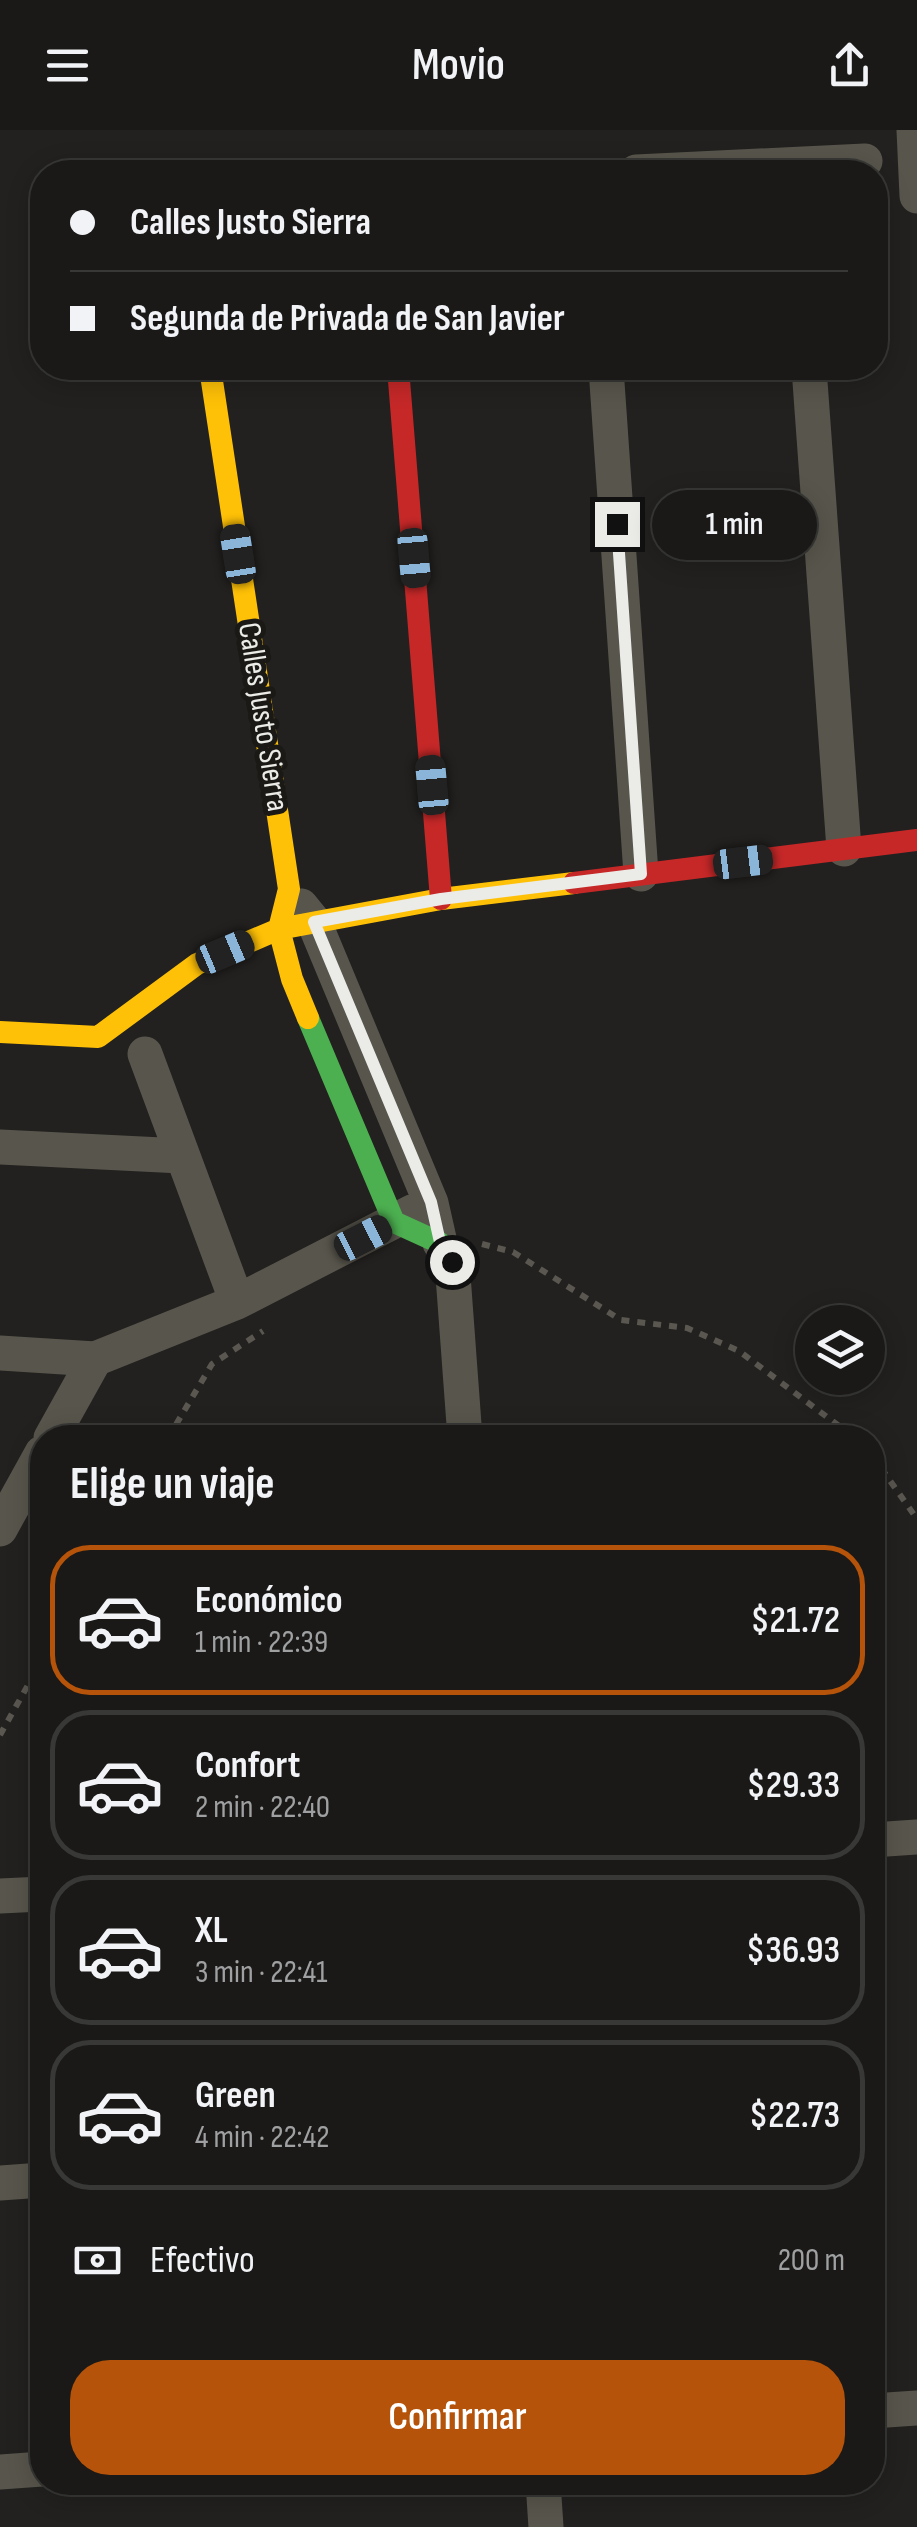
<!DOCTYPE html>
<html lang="es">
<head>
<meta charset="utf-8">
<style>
  :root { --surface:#1a1917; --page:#232220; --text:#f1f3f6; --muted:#9fa0a1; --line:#383836; --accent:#b45309 }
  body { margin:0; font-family:"Sofia Sans Condensed",sans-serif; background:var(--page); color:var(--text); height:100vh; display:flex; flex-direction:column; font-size:38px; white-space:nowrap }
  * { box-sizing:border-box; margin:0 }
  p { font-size:32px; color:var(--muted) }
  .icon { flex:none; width:55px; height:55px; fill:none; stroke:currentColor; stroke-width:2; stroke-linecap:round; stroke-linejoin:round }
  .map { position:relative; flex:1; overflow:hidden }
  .sheet { position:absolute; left:30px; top:1295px; width:855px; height:1070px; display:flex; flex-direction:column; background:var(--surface); border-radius:40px; box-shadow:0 5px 25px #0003,0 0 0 2px var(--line) }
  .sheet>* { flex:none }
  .banner { position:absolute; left:30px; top:30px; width:858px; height:220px; border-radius:40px; box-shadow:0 5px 25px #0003,0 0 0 2px var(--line); display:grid; align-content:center; height:220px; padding:0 40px; background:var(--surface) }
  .fabs { position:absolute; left:795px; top:1175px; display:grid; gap:20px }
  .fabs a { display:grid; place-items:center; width:90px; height:90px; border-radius:50%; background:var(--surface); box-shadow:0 5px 25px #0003,0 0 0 2px var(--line); font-size:50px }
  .end { position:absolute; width:45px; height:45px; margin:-22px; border:12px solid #ebebe8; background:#111; box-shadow:0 0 0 5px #111 }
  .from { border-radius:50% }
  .bubble { position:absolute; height:70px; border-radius:35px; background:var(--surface); box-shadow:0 5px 25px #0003,0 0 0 2px var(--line); font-size:32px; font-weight:600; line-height:70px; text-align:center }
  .car { position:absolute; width:30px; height:60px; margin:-30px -15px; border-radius:12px; box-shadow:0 0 8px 2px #0007; background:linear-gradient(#222 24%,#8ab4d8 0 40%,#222 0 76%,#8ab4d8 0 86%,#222 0) }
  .banner b { display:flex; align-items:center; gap:35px; height:95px; font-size:38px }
  .banner b+b { border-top:2px solid var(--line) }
  .banner i { width:25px; height:25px; background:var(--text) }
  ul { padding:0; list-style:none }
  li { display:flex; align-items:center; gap:30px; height:150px; margin:0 20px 15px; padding:0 20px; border:5px solid var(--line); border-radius:40px }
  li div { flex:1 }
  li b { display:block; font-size:38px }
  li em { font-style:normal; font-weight:600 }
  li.current { border-color:var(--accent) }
  li>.icon { width:90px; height:90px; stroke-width:1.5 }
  h2 { padding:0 40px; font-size:45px; line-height:120px }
  .pay { display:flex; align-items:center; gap:25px; height:110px; padding:0 40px; font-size:38px }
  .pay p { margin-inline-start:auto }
  .cta { display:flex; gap:20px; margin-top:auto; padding:20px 40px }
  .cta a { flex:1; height:115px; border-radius:40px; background:var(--accent); color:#fff; font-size:40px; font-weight:600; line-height:115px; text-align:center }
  header { display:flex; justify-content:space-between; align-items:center; height:130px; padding:0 40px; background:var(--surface); font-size:45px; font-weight:600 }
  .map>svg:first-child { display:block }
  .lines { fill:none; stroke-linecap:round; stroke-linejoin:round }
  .path { stroke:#5a5751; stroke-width:6; stroke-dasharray:8 8; stroke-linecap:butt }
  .street { stroke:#58564c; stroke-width:35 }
  .fast { stroke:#4caf50; stroke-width:22 }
  .slow { stroke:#ffc107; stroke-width:22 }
  .jam { stroke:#c62828; stroke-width:22 }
  .route { stroke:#ebebe8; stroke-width:12 }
  .labels { text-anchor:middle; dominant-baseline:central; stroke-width:10; stroke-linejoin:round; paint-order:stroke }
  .street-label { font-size:32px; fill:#ebebe8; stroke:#1a1915 }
</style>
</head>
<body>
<header><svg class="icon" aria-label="menu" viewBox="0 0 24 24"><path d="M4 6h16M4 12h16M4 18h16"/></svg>Movio<svg class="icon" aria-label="share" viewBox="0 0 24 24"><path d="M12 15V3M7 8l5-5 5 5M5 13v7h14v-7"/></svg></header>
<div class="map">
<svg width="917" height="2397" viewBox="0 0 917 2397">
  <rect width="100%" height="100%" fill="#22211f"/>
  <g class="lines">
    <path class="path" d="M482,1114L513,1122L621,1190L687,1198L739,1221L855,1308
      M168,1308L212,1234L263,1201
      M872,1325L917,1389
      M0,1605L42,1530"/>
    <path class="street" d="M914,0L917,66
      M636,42L865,31
      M606,238L641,744
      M809,238L844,719
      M301,776L314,792L431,1073L440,1113L452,1132L465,1308
      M145,924L237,1172
      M0,1017L182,1026
      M0,1223L95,1229L237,1172L412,1082
      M51,1308L95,1229
      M0,1399L42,1323
      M872,1710L917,1707
      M0,1766L42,1764
      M0,2053L42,2050
      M872,2281L917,2278
      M0,2342L42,2339
      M543,2352L546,2397"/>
    <path class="fast" d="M308,888L394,1092L440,1113"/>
    <path class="slow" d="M210,238L289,759L279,799L292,849L308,888
      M0,902L98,907L197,834L279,799L441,769L574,753"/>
    <path class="jam" d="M398,238L441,769
      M574,753L917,710"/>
  </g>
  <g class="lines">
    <path class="route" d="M452,1132L440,1112L431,1072L314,792L441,769L641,744L617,394"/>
  </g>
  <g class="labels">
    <g class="street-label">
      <text transform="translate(263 587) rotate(81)">Calles Justo Sierra</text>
    </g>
  </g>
</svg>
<div class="fabs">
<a><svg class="icon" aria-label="layers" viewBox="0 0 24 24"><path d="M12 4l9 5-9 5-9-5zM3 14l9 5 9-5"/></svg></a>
</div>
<i class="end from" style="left:452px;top:1132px"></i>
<i class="end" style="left:617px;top:394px"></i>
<div class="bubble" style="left:652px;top:360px;width:165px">1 min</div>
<i class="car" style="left:238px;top:424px;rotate:351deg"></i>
<i class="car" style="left:414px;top:428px;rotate:175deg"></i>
<i class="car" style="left:432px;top:655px;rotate:355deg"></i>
<i class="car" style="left:743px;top:732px;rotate:83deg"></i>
<i class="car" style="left:225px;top:822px;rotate:67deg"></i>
<i class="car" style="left:363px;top:1108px;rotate:63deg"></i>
<div class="banner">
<b><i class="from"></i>Calles Justo Sierra</b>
<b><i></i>Segunda de Privada de San Javier</b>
</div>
<section class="sheet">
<h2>Elige un viaje</h2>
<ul>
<li class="current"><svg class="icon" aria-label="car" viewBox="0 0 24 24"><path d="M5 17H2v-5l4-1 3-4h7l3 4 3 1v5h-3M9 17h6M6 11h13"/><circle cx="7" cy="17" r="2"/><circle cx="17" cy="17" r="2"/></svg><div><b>Económico</b><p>1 min · 22:39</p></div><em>$21.72</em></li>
<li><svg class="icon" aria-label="car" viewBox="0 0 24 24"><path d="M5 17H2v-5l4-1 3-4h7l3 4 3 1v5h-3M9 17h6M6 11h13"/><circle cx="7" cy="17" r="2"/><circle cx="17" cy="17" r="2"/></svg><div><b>Confort</b><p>2 min · 22:40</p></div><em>$29.33</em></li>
<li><svg class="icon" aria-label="car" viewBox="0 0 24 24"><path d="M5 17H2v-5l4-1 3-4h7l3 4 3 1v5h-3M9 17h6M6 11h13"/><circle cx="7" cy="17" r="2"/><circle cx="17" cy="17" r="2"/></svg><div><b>XL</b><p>3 min · 22:41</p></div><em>$36.93</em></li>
<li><svg class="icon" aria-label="car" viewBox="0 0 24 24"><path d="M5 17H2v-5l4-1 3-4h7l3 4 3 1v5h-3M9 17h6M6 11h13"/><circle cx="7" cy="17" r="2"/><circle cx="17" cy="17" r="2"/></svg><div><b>Green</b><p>4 min · 22:42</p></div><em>$22.73</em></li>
</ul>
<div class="pay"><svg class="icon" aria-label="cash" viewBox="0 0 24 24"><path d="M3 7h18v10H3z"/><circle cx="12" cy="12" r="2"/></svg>Efectivo<p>200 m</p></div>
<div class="cta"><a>Confirmar</a></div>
</section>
</div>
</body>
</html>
